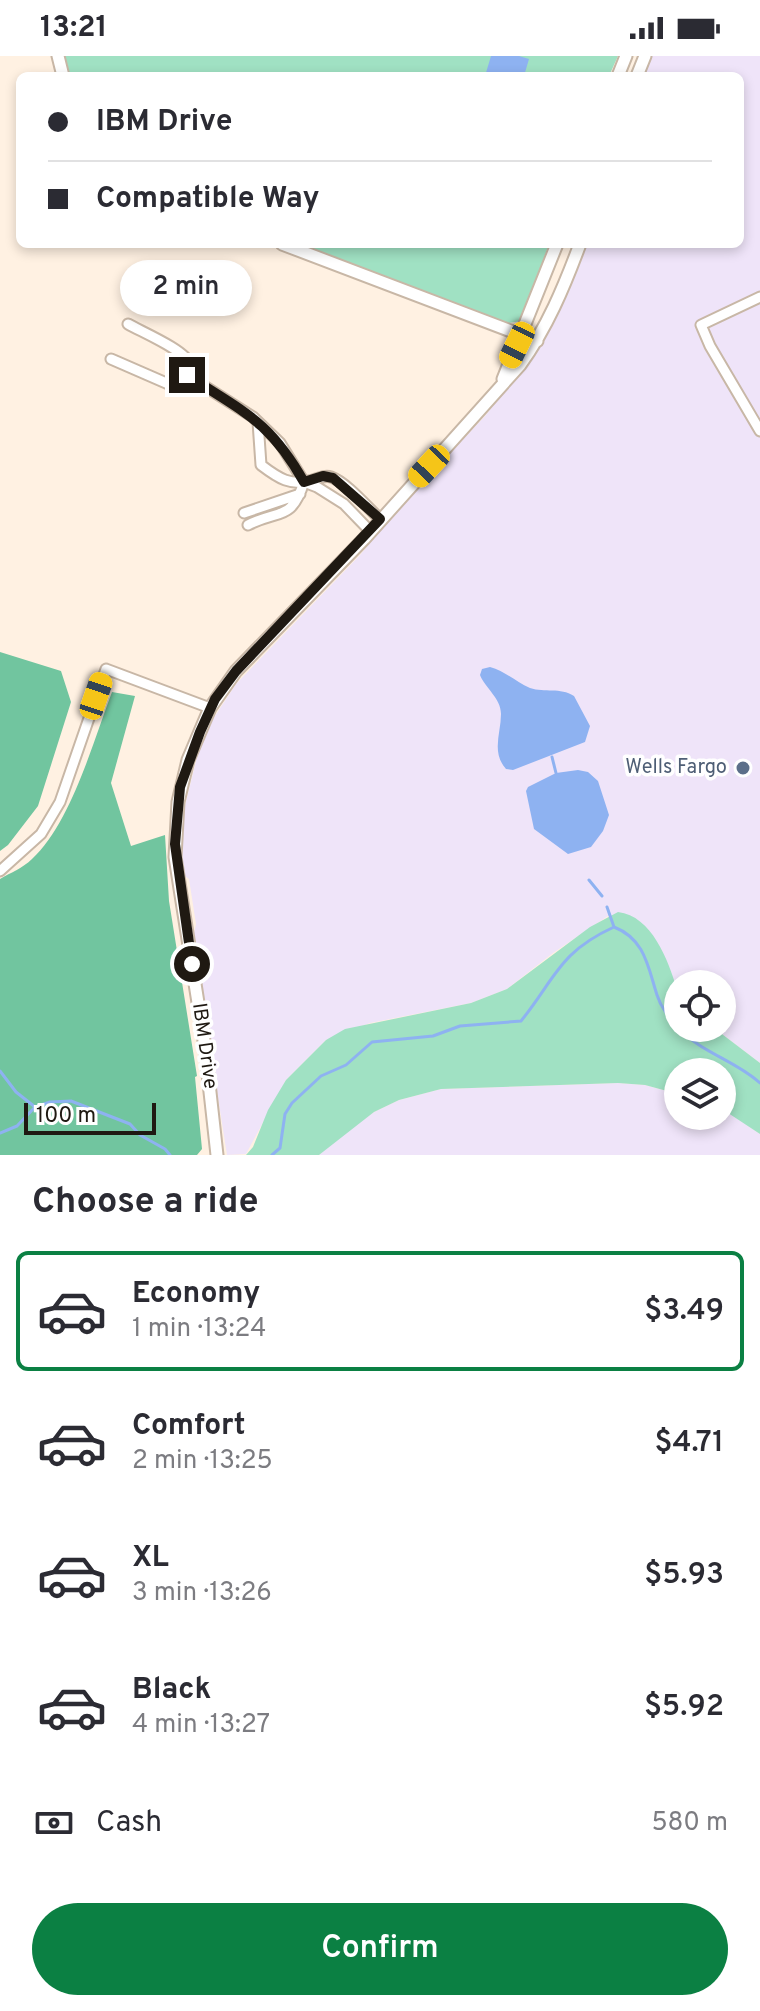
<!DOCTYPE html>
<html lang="en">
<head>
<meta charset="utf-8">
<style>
  :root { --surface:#fff; --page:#f2f2f3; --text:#2b2b33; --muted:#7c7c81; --line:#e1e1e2; --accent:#0b8043 }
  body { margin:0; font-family:Overpass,sans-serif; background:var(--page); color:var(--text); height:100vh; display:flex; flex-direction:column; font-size:30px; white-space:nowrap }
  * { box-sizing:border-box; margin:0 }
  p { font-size:26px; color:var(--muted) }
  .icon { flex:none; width:44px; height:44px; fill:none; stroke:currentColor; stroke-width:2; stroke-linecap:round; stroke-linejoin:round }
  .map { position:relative; height:1099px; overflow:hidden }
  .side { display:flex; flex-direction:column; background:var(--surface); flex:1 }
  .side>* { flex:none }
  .top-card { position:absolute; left:16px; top:16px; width:728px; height:176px; border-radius:12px; box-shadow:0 4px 12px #0003; display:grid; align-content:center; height:176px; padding:0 32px; background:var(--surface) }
  .buttons { position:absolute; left:664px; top:914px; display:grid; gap:16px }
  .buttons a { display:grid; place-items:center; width:72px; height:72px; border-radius:50%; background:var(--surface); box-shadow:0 4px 12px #0003; font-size:40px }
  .scale { position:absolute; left:24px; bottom:20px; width:132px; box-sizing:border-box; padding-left:8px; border:4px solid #1f1912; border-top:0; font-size:22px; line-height:28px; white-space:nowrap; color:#1f1912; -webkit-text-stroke:6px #fff; paint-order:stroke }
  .end { position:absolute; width:36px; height:36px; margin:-18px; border:10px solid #1f1912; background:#fff; box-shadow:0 0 0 4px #fff }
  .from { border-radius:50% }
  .bubble { position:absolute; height:56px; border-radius:28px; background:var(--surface); box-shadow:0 4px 12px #0003; font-size:26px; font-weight:600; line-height:56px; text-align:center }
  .car { position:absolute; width:24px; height:48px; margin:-24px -12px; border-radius:10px; box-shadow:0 0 6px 2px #0007; background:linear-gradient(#f5c518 24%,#345 0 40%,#f5c518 0 76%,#345 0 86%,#f5c518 0) }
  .top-card b { display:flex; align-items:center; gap:28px; height:76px; font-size:30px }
  .top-card b+b { border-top:2px solid var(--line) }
  .top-card i { width:20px; height:20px; background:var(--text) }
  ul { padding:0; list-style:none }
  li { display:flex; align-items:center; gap:24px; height:120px; margin:0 16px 12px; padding:0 16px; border:4px solid transparent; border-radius:12px }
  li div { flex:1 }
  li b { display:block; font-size:30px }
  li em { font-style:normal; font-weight:600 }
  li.active { border-color:var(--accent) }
  li>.icon { width:72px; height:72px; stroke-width:1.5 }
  h2 { padding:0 32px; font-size:36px; line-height:96px }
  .pay { display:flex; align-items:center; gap:20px; height:88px; padding:0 32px; font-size:30px }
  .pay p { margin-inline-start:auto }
  .action { display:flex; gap:16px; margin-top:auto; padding:16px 32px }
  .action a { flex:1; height:92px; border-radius:48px; background:var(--accent); color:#fff; font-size:32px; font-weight:600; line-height:92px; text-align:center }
  .status { display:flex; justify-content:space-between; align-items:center; height:56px; padding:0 40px; background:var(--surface); direction:ltr }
  .status svg { height:22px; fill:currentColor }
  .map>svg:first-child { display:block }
  .commercial { fill:#efe4f9 }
  .green { fill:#a0e1c3 }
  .forest { fill:#71c59f }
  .water { fill:#8eb2f1 }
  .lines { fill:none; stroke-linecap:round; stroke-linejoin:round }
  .stream { stroke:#8eb2f1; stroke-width:3 }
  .minor-casing { stroke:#c8b7a6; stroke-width:13 }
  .tertiary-casing { stroke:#c8b7a6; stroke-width:15 }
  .minor { stroke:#fff; stroke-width:9 }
  .tertiary { stroke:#fff; stroke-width:11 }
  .route { stroke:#1f1912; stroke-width:10 }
  .service-dot { fill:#5c6f8a; stroke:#fff; stroke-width:3 }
  .labels { text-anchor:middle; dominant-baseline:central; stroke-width:7; stroke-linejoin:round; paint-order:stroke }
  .service-label { font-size:20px; fill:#4e5e75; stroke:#fff; text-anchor:end }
  .street-label { font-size:20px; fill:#1f1912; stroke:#fff }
</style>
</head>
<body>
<div class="status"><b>13:21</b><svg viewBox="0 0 49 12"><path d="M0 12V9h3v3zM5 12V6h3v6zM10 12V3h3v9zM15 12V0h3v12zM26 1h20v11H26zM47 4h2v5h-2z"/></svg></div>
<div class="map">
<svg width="760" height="1099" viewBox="0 0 760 1099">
  <rect width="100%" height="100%" fill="#fff1e2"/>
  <path class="commercial" d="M651,0H760V1007L714,972H722V928H678V935L648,873L608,860L553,897L507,933L471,947L370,967L326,984L286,1024L246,1098L227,1099L193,882L196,868L189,823L182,818L183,758L197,701L213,663L236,628L360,499L402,448L485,360L521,314L560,252L585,188H740V20H643Z
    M618,1027L645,1029L678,1038V1060H722V1053L727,1055L760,1078V1099H319L332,1086L374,1056L399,1044L441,1033Z"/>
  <path class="green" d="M62,0H618L609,20H67Z
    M293,188H549L521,265L509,267Z
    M618,856C652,860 668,904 677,933C681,944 678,960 678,972H714L760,1007V1078L722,1053V1016H678V1038L645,1029L618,1027L441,1033L399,1044L374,1056L319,1099H246L253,1091L268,1054L286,1024L326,984L345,973L471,947L507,933L590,871Z"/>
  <path class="forest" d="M0,596L61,615L71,646L38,750L8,789L0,795Z
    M112,636L135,640L111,727L131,790L165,779L169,845L197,1020L195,1021L202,1093L197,1099H0V823C10,817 23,812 32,803C71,767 93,686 112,636Z"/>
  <path class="water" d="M491,0H519L529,3L524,20L510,16L508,20H485Z
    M490,611C505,615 516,626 530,632C545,637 560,631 574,640L590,670L585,686L513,714L506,713C491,696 501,677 501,658C501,642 485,632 480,619L482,613Z
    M578,714L588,716L598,725L609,759L603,775L591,791L568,798L534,773L526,735L528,731L556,717Z"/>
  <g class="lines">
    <path class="stream" d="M552,701L556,717
      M589,824L602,840
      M607,851L614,871
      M679,972C701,997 735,1004 760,1027
      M0,1015L16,1036L35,1051
      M0,1077L17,1070L35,1051L50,1046L71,1045L130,1068L140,1079L165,1093L170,1099
      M272,1099L280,1092L285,1058L292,1047L321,1020L346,1009L372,986L433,980L460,970L521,965C555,923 559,896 614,871C645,883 648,911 657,939C661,952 669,961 678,971"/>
    <defs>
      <path id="minor" d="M760,241L701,269L710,290L760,375
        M111,303L173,330L184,327C186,320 192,316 190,308C185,294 142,276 128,268
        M187,319L253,361L280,387L304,426L317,431L344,448L370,475
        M258,366L261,409C278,422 291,431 313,424C319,422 325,419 331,421C346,426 368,452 380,463
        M244,457L300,438
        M248,469C279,453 291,466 304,426
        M0,815L41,778L60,746L106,613L210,652"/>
      <path id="tertiary" d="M58,0L63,20
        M618,20L626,0
        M637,20L645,0
        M282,188L537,285
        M503,323L557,188
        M217,1099L205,991L175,801L178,746L188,704L210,652L236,615L364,483L520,309C547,272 564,231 580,188"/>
    </defs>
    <use href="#minor" class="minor-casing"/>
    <use href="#tertiary" class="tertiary-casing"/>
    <use href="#minor" class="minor"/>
    <use href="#tertiary" class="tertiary"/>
  </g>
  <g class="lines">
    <path class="route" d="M187,319C243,356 269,364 304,426L323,420L333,422L380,463L236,615L215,643L200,676L180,731L175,788L192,908"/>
  </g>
  <circle class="service-dot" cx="743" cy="712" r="8"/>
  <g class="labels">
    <g class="service-label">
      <text x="727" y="712">Wells Fargo</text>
    </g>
    <g class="street-label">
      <text transform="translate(204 990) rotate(82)">IBM Drive</text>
    </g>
  </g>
</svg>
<div class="buttons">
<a><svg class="icon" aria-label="locate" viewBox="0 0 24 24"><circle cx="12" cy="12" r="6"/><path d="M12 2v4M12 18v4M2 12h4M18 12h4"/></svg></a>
<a><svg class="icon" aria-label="layers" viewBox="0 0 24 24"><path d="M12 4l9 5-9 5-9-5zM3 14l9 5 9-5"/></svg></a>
</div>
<div class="scale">100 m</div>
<i class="end from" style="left:192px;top:908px"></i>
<i class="end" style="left:187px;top:319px"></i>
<div class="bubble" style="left:120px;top:204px;width:132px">2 min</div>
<i class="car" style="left:517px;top:289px;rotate:206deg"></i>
<i class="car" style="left:429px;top:410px;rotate:223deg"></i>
<i class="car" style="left:96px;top:640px;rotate:19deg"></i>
<div class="top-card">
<b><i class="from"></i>IBM Drive</b>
<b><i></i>Compatible Way</b>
</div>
</div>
<section class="side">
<h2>Choose a ride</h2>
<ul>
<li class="active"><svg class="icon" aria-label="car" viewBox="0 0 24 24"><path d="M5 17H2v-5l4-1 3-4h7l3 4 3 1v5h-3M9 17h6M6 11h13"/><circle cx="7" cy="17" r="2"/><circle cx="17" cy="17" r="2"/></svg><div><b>Economy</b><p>1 min · 13:24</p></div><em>$3.49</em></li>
<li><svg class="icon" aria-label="car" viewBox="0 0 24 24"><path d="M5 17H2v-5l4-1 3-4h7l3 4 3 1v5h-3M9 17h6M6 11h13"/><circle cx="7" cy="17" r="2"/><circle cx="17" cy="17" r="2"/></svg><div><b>Comfort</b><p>2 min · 13:25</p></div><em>$4.71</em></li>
<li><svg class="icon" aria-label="car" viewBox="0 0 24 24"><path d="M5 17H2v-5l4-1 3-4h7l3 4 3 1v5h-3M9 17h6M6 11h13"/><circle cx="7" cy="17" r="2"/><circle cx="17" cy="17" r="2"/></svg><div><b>XL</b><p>3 min · 13:26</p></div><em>$5.93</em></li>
<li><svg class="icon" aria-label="car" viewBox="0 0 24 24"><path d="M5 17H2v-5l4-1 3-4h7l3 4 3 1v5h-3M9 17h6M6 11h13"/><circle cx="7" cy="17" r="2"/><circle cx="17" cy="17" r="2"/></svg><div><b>Black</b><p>4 min · 13:27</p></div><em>$5.92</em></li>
</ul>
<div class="pay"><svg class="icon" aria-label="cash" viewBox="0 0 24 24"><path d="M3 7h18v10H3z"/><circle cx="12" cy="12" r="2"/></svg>Cash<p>580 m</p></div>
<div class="action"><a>Confirm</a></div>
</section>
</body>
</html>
